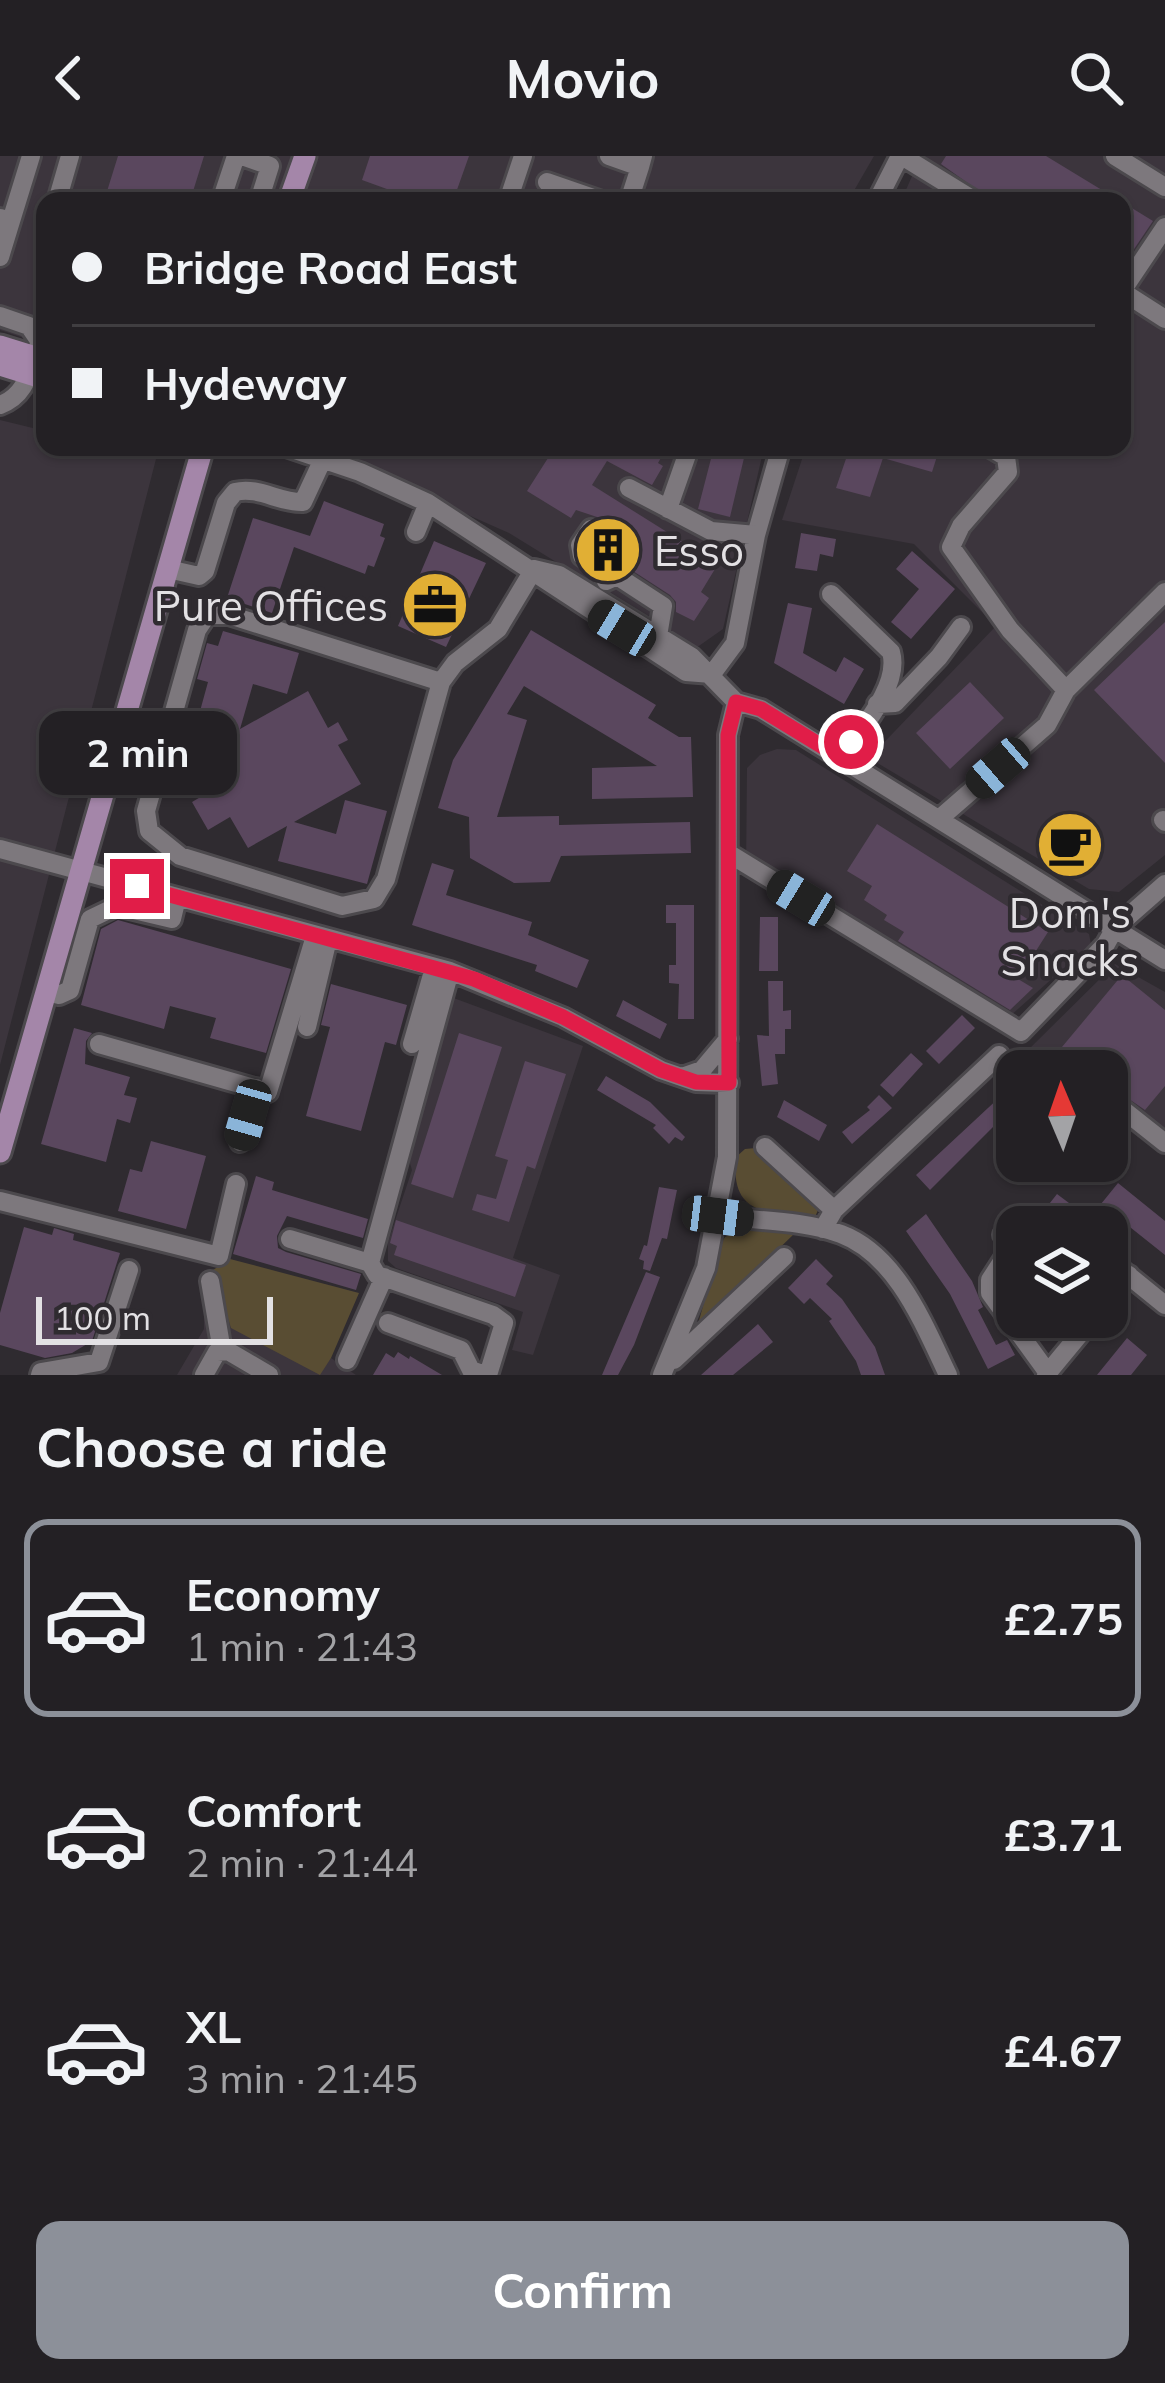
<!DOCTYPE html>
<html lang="en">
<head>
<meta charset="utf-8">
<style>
  :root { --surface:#232024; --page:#2f2d31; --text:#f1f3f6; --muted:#a3a3a6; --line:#403e41; --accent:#8c9099 }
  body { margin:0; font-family:Mulish,sans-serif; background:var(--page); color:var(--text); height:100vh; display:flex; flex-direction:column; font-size:45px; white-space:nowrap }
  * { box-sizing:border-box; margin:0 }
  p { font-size:39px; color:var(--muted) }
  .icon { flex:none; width:66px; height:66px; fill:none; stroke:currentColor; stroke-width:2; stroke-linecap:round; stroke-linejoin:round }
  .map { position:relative; height:1219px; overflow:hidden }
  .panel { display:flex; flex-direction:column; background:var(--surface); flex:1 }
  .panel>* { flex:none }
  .banner { position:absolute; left:36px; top:36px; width:1095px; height:264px; border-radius:24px; box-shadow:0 3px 9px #0004,0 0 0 3px var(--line); display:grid; align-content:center; height:264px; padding:0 36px; background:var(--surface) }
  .needle { width:78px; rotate:358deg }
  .tools { position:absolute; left:996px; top:894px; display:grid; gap:24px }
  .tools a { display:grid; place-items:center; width:132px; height:132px; border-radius:24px; background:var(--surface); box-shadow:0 3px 9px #0004,0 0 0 3px var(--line); font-size:60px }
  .scale { position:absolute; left:36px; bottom:30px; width:237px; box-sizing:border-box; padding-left:12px; border:6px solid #e3e1e4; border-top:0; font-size:33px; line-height:42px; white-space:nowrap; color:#e3e1e4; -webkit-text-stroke:9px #2f2b30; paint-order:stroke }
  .end { position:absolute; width:54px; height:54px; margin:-27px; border:15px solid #e11d48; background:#fff; box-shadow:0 0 0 6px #fff }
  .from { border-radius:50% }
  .bubble { position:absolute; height:84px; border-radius:24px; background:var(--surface); box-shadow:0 3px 9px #0004,0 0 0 3px var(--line); font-size:39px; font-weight:700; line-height:84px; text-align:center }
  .car { position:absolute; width:36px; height:72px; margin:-36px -18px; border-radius:15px; box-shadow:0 0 9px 3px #0007; background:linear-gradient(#222 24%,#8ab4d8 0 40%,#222 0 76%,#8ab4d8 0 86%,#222 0) }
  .banner b { display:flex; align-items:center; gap:42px; height:114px; font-size:45px }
  .banner b+b { border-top:3px solid var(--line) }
  .banner i { width:30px; height:30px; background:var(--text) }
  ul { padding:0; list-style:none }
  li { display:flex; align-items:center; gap:36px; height:198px; margin:0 24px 18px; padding:0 12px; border:6px solid transparent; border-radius:24px }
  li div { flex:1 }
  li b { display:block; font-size:45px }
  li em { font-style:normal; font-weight:700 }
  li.active { border-color:var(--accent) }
  li>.icon { width:108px; height:108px; stroke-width:1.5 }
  h2 { padding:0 36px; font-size:54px; line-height:144px }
  .primary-button { display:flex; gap:24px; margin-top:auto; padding:24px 36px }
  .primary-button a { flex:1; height:138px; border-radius:24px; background:var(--accent); color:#fff; font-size:48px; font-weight:700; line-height:138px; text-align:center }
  header { display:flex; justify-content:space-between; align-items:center; height:156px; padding:0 36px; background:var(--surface); font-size:54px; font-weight:700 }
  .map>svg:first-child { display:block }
  .built { fill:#3c353d }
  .green { fill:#594d33 }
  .building { fill:#5a475e }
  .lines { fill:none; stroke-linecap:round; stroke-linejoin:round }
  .minor-casing { stroke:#4c494d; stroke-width:24 }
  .major-casing { stroke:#4c494d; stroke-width:27 }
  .minor { stroke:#7d787d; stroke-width:18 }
  .major { stroke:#a486a9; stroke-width:21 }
  .route { stroke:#e11d48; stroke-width:15 }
  .labels { text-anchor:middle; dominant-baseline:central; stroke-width:9; stroke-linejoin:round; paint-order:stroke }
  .poi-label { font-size:42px; fill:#e3e1e4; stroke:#2f2b30; text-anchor:start }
</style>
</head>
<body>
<header><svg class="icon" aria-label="back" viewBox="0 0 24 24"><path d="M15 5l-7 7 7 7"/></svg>Movio<svg class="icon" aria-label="search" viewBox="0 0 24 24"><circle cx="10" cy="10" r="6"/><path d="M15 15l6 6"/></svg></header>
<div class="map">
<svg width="1165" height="1219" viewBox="0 0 1165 1219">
  <rect width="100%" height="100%" fill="#2f2b30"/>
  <path class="built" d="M0,0H874L848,45H45V189L0,174Z
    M921,0H1165V699L1119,736L1089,733L869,602L996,470L914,388L782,364L806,291H1122V45H901Z
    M0,264L45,275V291H107L156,303L0,909Z
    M314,291H764L723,473L696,492L509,377Z
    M777,593L796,594L1089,778L1091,788L1000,869L746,716L747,612L760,599Z
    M1115,808L1165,836V997L1107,954V915H1054L1027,895Z
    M451,841L583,890L513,1102L560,1119L533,1199L512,1194L523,1156L396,1112L388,1105V1086L412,1014L406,994Z
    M213,1114L221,1142L319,1218L331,1202L356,1219H177L204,1173V1117Z"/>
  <path class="green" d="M756,992L819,1052L814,1063C767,1056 730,1060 736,1001L745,993Z
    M744,1073L794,1078L697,1172L719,1091L725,1081Z
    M230,1103L359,1137L331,1202L320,1219L231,1172L213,1114Z"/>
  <path class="building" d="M118,0H204L190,45H104Z
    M370,0H469L453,45H420L362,24Z
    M946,0H1046L1120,45H993L941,8Z
    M1122,46L1153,65L1122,111Z
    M555,291H667L658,307L663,310L652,329L607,305L592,329L718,408L701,436L709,442L694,465L676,456V446L670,439L633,415L639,395L634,384L597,361L576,354L571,362L527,335Z
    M850,291H940L932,316L883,302L870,341L836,332Z
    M713,295L744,302L730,361L698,353Z
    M324,345L384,368L380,380L385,382L374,411L368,409L365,418L294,391L272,457L227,442L253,362L310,380Z
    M801,377L836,383L833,401L820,398L817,415L795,412Z
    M434,385L486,407L446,491L398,470Z
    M912,395L955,433L911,483L891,466L919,433L896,413Z
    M788,447L812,452L803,497L836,516L844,501L864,513L844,548L774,507Z
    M1165,466V607L1094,534Z
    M531,474L656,549L648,562L679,581H691L693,641L592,643V612L657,610L524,530L507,558L527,564L497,661L559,660V669L690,666L691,697L561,700L550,726L514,727L470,702L469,661L438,652L453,604Z
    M223,475L299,497L287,538L253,528L240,573L308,535L328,572L338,566L348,584L338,589L361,628L294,666L336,678L345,644L387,655L367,728L278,705L287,670L248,692L230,661L208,674L192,646L214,633L195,599L234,576L197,566L208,526L197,523L207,487L218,490Z
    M970,526L1004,562L950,613L916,577Z
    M877,668L1048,776L1018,823L1033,832L1010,854L898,785L904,776L884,764L887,759L864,744L872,730L847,715Z
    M432,707L454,714L446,739L532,766L528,779L589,804L577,832L535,815L537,809L412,769Z
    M666,749H694V863H678L679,828L669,827V809H676V767H666Z
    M760,761H778V815H759Z
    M118,764L291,813L266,897L210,882L216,862L170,850L164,873L81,849L101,773Z
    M1122,819L1165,854V930L1145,954L1107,928V915H1091L1084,905L1062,891Z
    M768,825H783V855L791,854V873H785V898H775L778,928L762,930L757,879L769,880Z
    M331,828L407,849L396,889L385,886L361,975L306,960L330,871L321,869Z
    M623,844L667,868L660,883L616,860Z
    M962,859L975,872L939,908L926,895Z
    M74,872L92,877L86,885L85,908L130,921L124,939L137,942L130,967L117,963L106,1006L41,988Z
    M459,877L502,891L453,1042L411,1028Z
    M911,897L923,908L893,941L880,929Z
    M525,905L566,918L535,1013L527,1010L509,1066L472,1054L477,1038L496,1043L508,1004L495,1000Z
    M606,920L650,946L685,981L682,985L675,981L669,988L653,972L656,969L597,934Z
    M1017,925V947L930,1034L916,1019Z
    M879,939L892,952L852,988L842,976L870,954L867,951Z
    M784,944L827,969L819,985L777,961Z
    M151,985L206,1000L186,1073L118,1055L130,1013L142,1016Z
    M256,1020L274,1026L272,1034L368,1063L363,1082L287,1060L277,1080L278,1092L286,1096L361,1118L356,1134L233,1098Z
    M1118,1027L1165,1065V1099L1101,1048Z
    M659,1031L677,1034L667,1083L662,1082L650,1115L643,1113L644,1105L639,1103L644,1089L647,1090Z
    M1057,1038L1077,1053L1063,1071H1031Z
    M926,1058L972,1125L983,1151L978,1154L996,1189L1007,1184L1015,1199L988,1213L950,1138L906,1075Z
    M396,1064L526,1109L515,1141L394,1099L397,1090L390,1087Z
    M24,1071L52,1079L54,1072L74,1078L73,1084L120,1097L92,1185L72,1197L45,1202L0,1189V1157Z
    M816,1103L833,1120L826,1128L842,1143L875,1191L885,1219H861L856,1205L829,1165L832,1163L810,1142L804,1148L788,1132Z
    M646,1116L660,1121L634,1189L618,1219H602Z
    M758,1168L773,1186L733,1219H701Z
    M1127,1182L1147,1199L1131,1219H1097Z
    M398,1196L409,1203L410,1200L442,1219H373L386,1197L394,1202Z"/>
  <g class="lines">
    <defs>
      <path id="minor" d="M242,0L270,10L259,45
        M609,0L640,11L643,0
        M902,0L975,45
        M1115,0L1165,31
        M547,26L602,45
        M57,45L70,0
        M221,45L236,0
        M508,45L523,0
        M629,45L640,11
        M877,45L900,0
        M0,62L11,65L31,0
        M0,101L11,65
        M1122,135L1165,71
        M1123,136L1165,163
        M0,160L29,170L40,186C29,212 29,238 0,249
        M286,291L360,316L428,347L686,516L712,518
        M989,291L1006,301L1008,316L961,370L951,391L1010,474L1066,534
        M629,332L711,375L756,379
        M668,353L688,296
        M416,376L428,347
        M168,413L199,420L205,415L226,347L235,336C259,330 279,347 303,346L323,303
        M534,413L559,419L692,501L736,546L761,553L1165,804
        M606,425L604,415L582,400L580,389L591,373L626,395L617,420
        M606,425L617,420L663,450L658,480
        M831,438L891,496C901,530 859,575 841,602
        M712,518L735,487L756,379L781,291
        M441,526L229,459H207L197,474L146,655L149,675L180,700L342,750L374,743L386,723L441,526L455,507L498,473L534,413
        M877,548L895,547L939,501L961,471
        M939,663L1047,569L1066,534L1165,436
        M1163,664L1165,666
        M0,693L450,815L563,861L661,914L696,926L729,927
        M728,697L1021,876L1106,788L1115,772L1165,728
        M47,836L59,839L70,834L90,763L117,750L172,763L177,742
        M307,871L328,783
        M99,888L268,936L315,780
        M412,888L434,812
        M1064,906L1075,915
        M682,921L702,914L728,883
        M1107,941L1165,987
        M240,986L256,932
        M765,991L834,1054
        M0,1045L219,1100L236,1028
        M718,1060C757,1065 803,1064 841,1078C897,1099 924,1169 948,1219
        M823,1073L834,1054L999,899
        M1003,1079L1012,1090L990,1124V1137L1048,1217
        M290,1083L370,1107L377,1119L493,1159L504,1167L488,1219
        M1107,1102L1165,1149
        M370,1107L450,815
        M210,1125L222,1195
        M1107,1145L1129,1119
        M388,1167L461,1194L471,1214L485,1219
        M347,1204L384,1121
        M674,1204L784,1101
        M40,1219L41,1216L99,1206L129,1114
        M204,1219L217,1196L228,1195L269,1219
        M662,1219L706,1112L727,1001L728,579L736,546
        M1046,1219L1094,1161"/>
      <path id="major" d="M289,45L305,0
        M0,190L45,204
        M0,209L45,223
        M0,996L203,291"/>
    </defs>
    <use href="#minor" class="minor-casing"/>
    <use href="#major" class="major-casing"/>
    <use href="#minor" class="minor"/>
    <use href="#major" class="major"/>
  </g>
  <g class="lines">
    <path class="route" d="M137,730L474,823L563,861L661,914L696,926L729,927L728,579L736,546L761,553L841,602L851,586"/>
  </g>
  <defs>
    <symbol id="building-disc" viewBox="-11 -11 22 22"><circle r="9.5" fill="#e1af34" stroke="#2f2b30"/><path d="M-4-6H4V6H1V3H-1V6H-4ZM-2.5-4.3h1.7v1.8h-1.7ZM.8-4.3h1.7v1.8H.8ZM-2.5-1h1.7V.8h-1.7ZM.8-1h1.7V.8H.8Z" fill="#111"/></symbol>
    <symbol id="office-disc" viewBox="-11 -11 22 22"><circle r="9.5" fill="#e1af34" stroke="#2f2b30"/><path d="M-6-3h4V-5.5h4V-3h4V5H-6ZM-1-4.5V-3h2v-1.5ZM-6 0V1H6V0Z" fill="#111"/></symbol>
    <symbol id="cafe-disc" viewBox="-11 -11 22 22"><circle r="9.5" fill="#e1af34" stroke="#2f2b30"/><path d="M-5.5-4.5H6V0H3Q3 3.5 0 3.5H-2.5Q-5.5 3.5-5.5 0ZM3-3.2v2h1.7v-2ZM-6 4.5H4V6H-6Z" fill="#111"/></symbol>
  </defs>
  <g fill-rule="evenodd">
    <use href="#building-disc" x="570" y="356" width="76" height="76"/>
    <use href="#office-disc" x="397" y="411" width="76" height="76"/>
    <use href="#cafe-disc" x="1032" y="651" width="76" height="76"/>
  </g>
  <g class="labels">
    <g class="poi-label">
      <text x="654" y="394">Esso</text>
      <text x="388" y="449" text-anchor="end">Pure Offices</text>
      <text x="1070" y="756" text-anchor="middle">Dom's<tspan x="1070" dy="48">Snacks</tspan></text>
    </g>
  </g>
</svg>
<div class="tools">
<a><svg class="needle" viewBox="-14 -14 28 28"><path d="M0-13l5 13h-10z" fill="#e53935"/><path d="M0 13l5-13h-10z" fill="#a3a3a6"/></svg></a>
<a><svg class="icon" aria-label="layers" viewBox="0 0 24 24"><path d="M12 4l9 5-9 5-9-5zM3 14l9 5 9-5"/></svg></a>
</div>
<div class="scale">100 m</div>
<i class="end from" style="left:851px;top:586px"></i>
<i class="end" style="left:137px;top:730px"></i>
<div class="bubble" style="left:39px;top:555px;width:198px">2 min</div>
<i class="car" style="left:622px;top:472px;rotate:301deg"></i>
<i class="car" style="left:998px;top:612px;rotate:229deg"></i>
<i class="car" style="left:801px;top:742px;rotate:301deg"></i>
<i class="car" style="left:248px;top:959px;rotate:196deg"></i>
<i class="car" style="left:718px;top:1060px;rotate:97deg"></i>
<div class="banner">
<b><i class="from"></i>Bridge Road East</b>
<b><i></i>Hydeway</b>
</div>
</div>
<section class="panel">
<h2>Choose a ride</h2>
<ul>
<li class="active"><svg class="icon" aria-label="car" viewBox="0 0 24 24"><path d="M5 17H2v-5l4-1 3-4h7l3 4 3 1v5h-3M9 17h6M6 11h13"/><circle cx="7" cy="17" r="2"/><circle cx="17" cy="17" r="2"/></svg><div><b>Economy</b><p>1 min · 21:43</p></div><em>£2.75</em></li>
<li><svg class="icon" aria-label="car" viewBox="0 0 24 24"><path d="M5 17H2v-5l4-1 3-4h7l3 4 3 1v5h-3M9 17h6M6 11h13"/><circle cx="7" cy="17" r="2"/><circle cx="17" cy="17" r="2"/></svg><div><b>Comfort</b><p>2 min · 21:44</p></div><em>£3.71</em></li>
<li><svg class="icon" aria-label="car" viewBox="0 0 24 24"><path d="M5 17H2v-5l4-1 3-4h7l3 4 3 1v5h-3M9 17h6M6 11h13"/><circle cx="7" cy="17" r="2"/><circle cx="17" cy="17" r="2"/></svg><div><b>XL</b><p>3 min · 21:45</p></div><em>£4.67</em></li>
</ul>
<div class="primary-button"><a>Confirm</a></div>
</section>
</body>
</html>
